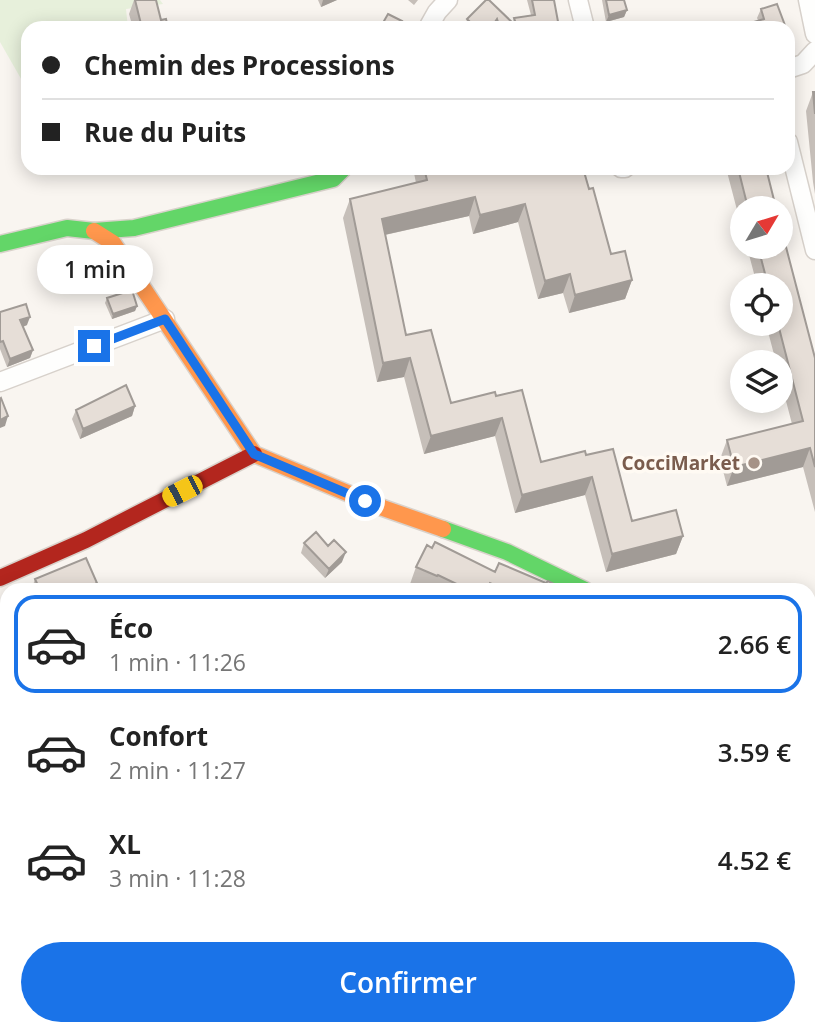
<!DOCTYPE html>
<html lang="fr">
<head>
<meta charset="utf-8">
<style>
  :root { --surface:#fff; --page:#f6f6f6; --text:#222; --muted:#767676; --line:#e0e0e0; --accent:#1a73e8 }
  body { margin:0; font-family:"Open Sans",sans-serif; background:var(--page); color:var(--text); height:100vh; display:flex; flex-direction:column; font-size:26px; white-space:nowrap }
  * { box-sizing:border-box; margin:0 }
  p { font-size:23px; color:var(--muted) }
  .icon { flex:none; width:38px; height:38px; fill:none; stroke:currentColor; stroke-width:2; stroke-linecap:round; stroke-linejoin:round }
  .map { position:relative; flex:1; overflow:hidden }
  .sheet { position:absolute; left:0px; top:583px; width:816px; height:453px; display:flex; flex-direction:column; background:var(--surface); border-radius:21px 21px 0 0; box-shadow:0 4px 18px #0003 }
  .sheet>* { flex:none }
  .guide { position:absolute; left:21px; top:21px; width:774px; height:154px; border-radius:21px; box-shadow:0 4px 18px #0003; display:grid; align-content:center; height:154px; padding:0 21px; background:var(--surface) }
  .needle { width:46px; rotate:52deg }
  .controls { position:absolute; left:730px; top:196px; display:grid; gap:14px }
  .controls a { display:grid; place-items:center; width:63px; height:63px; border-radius:50%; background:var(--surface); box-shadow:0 4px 18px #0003; font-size:35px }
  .end { position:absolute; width:32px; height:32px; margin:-16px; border:9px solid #1a73e8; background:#fff; box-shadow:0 0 0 4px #fff }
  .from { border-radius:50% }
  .bubble { position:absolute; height:49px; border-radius:24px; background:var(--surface); box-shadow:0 4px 18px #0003; font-size:23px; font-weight:600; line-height:49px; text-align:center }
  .car { position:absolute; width:21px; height:42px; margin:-21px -10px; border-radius:9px; box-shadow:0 0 5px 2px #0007; background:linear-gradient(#f5c518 24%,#345 0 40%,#f5c518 0 76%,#345 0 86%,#f5c518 0) }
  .guide b { display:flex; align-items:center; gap:24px; height:66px; font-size:26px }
  .guide b+b { border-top:2px solid var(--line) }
  .guide i { width:18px; height:18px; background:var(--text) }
  ul { padding:12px 0 0; list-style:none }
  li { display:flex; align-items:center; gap:21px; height:98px; margin:0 14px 10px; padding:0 7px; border:4px solid transparent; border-radius:21px }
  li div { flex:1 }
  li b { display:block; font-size:26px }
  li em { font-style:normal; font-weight:600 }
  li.on { border-color:var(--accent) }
  li>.icon { width:63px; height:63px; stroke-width:1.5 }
  .button { display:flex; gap:14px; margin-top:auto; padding:14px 21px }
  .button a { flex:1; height:80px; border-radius:42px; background:var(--accent); color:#fff; font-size:28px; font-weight:600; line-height:80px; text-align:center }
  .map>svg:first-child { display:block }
  .green { fill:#e7f0db }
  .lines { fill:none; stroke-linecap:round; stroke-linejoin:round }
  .street-casing { stroke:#d7d1cb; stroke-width:21 }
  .fast-casing { stroke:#d9d2cb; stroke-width:19 }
  .slow-casing { stroke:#d9d2cb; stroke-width:19 }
  .jam-casing { stroke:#d9d2cb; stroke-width:19 }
  .street { stroke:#fefefd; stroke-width:18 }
  .fast { stroke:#63d668; stroke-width:16 }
  .slow { stroke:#ff974d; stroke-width:16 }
  .jam { stroke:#b3261e; stroke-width:16 }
  .wall { fill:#c6bfb9 }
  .shaded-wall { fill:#a19b96 }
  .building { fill:#e6ded7; stroke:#a19b96; stroke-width:2 }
  .route { stroke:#1a73e8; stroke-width:9 }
  .poi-dot { fill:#a69286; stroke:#fffaf3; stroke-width:2.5 }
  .labels { text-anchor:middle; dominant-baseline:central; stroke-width:7; stroke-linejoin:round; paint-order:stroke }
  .poi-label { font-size:19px; font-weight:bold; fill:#7a5c4d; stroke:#fffaf3; text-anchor:end }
</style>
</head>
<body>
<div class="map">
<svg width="815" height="1035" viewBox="0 0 815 1035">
  <rect width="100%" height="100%" fill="#f9f5f0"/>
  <path class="green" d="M0,0H160L163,4L126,9L128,28H28V91L0,42Z
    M546,1029H610L614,1035H542Z"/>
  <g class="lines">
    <defs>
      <path id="street" d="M578,0L585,28
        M808,0L815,34
        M428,28L437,12L448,0
        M788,69L803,64L815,51
        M788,142L815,250
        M621,168H625
        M0,382L165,319
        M808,764L815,777
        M808,795L815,792
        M633,1029L637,1035"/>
      <path id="fast" d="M0,244L67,228L94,231L134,228L333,179L344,168
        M443,529L507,552L585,590
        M808,700L815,703"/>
      <path id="slow" d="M94,231L113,243L254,454L383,508L443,529"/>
      <path id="jam" d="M0,578L86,540L254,454"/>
    </defs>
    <use href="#street" class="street-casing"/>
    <use href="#fast" class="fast-casing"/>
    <use href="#slow" class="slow-casing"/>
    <use href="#jam" class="jam-casing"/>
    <use href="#street" class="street"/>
    <use href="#fast" class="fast"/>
    <use href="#slow" class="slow"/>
    <use href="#jam" class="jam"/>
  </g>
  <path class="wall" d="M134,0H156L161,20L168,28H133L129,14Z
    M318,0H337L321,7Z
    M408,0H418L414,5Z
    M486,0L513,23L514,18L531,15L527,0H554L559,27L566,28H495V27L494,28H465V27L467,19Z
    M602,0H624L627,10L624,17L606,22Z
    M761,9L786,28L758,20L757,18Z
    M813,92H815V194L813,182L806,111Z
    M413,168H583L611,254L632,280L625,299L569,313L563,293L538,299L518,222L473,234L469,216L385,235L406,335L451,403L496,396L541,462L586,455L632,521L683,536L676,554L606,572L585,495L515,513L495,436L424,454L404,377L377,382L343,218L350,199L416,183Z
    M726,168H766L776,208H742V229Z
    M747,247H780L815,358V512L803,467L727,486L720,459L727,440L792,424L780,378V362H776L766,324H780V285H757Z
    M107,298L137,306L135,311L112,319L105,303Z
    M0,312L27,325L23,327L33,350L30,358L7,367L0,349Z
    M135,406L132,416L80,439L72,419L76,410Z
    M304,543L342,562L325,578L301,553Z
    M416,567L495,572L546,583L566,590H423L410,584Z
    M35,579L95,590H32V588Z
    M815,831V842L812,839Z
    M104,1029H148L151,1035H107Z
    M662,1029H694L692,1035H665Z"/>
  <path class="shaded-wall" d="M323,0H337L321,7Z
    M627,10L624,17L606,22L609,15Z
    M475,197L469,216L375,237L382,219Z
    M525,204L518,222L473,234L480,215Z
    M570,274L563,293L538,299L545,281Z
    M632,280L625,299L569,313L575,295Z
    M137,306L135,311L112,319L113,314Z
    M30,317L27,325L17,329L20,320Z
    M33,350L30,358L7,367L10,359Z
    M410,358L404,377L377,382L383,363Z
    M135,406L132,416L80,439L83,429Z
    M8,416L5,426L0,428V420Z
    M502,418L495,436L424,454L431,436Z
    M810,448L803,467L727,486L734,467Z
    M592,477L585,495L515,513L522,495Z
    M683,536L676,554L606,572L612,554Z
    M346,552L342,562L325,578L329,569Z
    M97,583L95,590H84Z
    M7,639V646L0,649V642Z
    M7,764V772L0,775V767Z
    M813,954L809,964L808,965V957Z
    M7,1010V1022L0,1025V1013Z
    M692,1029H694L692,1035H680Z"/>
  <path class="building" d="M135,0H156L161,20L166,19L168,28H142Z
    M486,0H489L517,27L514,18L535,15L532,0H554L559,27L566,25V28H500L497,19L491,28H476L467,19Z
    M606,0H624L627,10L609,15Z
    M777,4L786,28H734L764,19L761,9Z
    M388,14L402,21L398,28H380Z
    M813,92H815V114Z
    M424,168H583L589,189L593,188L611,254L625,251L632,280L575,295L570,274L545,281L525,204L480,215L475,197L382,219L406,335L431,330L451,403L495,392L496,396L522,390L541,462L585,451L586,455L613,449L632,521L676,510L683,536L612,554L592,477L522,495L502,418L431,436L410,358L383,363L350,199L427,180Z
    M738,168H766L776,208H748Z
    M780,224L815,358V467L810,448L734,467L727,440L803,421L778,324H780V285H768L758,247H780Z
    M132,290L137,306L113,314L107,298Z
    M26,304L30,317L20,320L33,350L10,359L3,341L0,342V312Z
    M126,385L135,406L83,429L76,410Z
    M1,398L8,416L0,420V399Z
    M316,532L328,546L334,540L346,552L329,569L304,543Z
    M435,542L495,572L499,563L546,583L548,581L566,590H505L490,583L487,590H469L438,575L437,576L416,567L427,545L432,548Z
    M86,558L97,583L84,590H40L35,579Z
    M7,622V639L0,642V625Z
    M0,742H1L7,755V764L0,767Z
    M808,946L813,954L808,957Z
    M0,951L7,966V1010L0,1013Z
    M114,1029H148L151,1035H116Z
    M536,1029L538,1035H520L535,1029Z
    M671,1029H692L680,1035H674Z"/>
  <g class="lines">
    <path class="route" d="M94,346L165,319L254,454L365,501"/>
  </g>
  <circle class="poi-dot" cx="754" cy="463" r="7"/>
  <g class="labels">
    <g class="poi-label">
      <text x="740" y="463">CocciMarket</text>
    </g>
  </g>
</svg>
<div class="controls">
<a><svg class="needle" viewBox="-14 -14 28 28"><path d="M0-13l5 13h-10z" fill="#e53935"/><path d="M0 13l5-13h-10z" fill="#767676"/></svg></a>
<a><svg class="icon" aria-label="locate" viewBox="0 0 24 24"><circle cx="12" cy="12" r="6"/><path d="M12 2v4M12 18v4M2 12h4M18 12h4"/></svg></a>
<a><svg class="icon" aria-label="layers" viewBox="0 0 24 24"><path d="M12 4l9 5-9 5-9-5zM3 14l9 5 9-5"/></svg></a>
</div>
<i class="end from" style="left:365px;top:501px"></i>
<i class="end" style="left:94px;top:346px"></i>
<div class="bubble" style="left:37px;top:245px;width:116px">1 min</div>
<i class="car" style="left:182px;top:491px;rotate:243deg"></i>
<div class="guide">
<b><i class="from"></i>Chemin des Processions</b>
<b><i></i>Rue du Puits</b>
</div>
<section class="sheet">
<ul>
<li class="on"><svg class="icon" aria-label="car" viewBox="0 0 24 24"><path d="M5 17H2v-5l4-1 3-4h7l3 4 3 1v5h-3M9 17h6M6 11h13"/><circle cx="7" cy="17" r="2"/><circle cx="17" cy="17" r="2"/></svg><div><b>Éco</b><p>1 min · 11:26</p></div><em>2.66 €</em></li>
<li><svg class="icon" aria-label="car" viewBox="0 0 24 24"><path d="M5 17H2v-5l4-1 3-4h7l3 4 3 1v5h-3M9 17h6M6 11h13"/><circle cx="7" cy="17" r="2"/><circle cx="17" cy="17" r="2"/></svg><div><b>Confort</b><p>2 min · 11:27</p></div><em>3.59 €</em></li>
<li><svg class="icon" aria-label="car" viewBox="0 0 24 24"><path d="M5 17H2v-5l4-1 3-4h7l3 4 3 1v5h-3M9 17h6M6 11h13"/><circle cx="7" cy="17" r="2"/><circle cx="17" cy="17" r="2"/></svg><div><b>XL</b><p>3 min · 11:28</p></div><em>4.52 €</em></li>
</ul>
<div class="button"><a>Confirmer</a></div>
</section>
</div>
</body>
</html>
